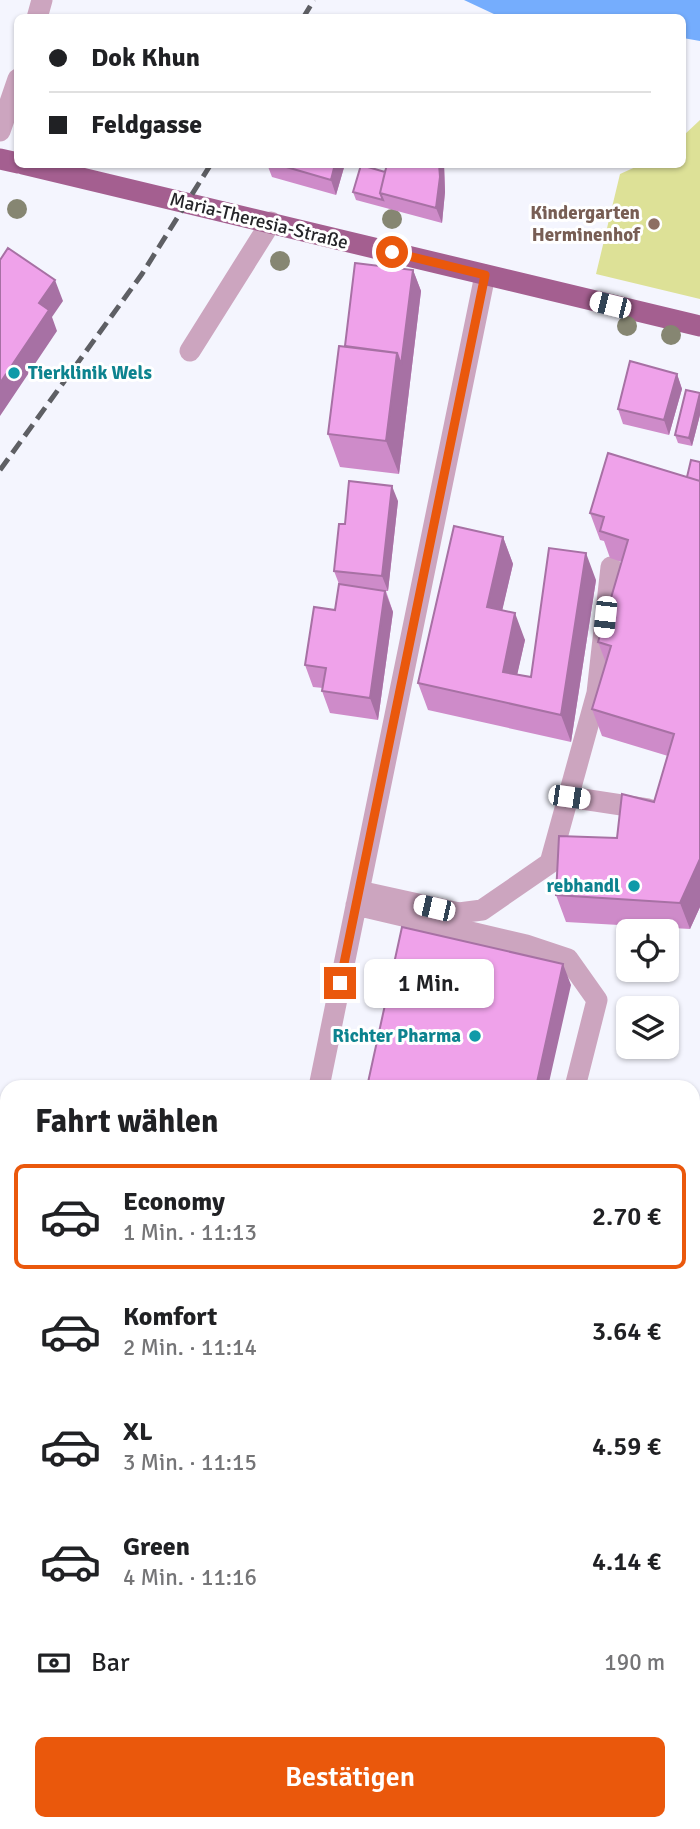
<!DOCTYPE html>
<html lang="de">
<head>
<meta charset="utf-8">
<style>
  :root { --surface:#fff; --page:#f2f2f2; --text:#202124; --muted:#757577; --line:#e0e0e0; --accent:#ea580c }
  body { margin:0; font-family:Signika,sans-serif; background:var(--page); color:var(--text); height:100vh; display:flex; flex-direction:column; font-size:26px; white-space:nowrap }
  * { box-sizing:border-box; margin:0 }
  p { font-size:23px; color:var(--muted) }
  .icon { flex:none; width:38px; height:38px; fill:none; stroke:currentColor; stroke-width:2; stroke-linecap:round; stroke-linejoin:round }
  .map { position:relative; flex:1; overflow:hidden }
  .details { position:absolute; left:0px; top:1080px; width:700px; height:751px; display:flex; flex-direction:column; background:var(--surface); border-radius:21px 21px 0 0; box-shadow:0 2px 5px #0004 }
  .details>* { flex:none }
  .hud { position:absolute; left:14px; top:14px; width:672px; height:154px; border-radius:10px; box-shadow:0 2px 5px #0004; display:grid; align-content:center; height:154px; padding:0 35px; background:var(--surface) }
  .tools { position:absolute; left:616px; top:919px; display:grid; gap:14px }
  .tools a { display:grid; place-items:center; width:63px; height:63px; border-radius:10px; background:var(--surface); box-shadow:0 2px 5px #0004; font-size:35px }
  .end { position:absolute; width:32px; height:32px; margin:-16px; border:9px solid #ea580c; background:#fff; box-shadow:0 0 0 4px #fff }
  .from { border-radius:50% }
  .bubble { position:absolute; height:49px; border-radius:10px; background:var(--surface); box-shadow:0 2px 5px #0004; font-size:23px; font-weight:600; line-height:49px; text-align:center }
  .car { position:absolute; width:21px; height:42px; margin:-21px -10px; border-radius:9px; box-shadow:0 0 5px 2px #0007; background:linear-gradient(#fff 24%,#345 0 40%,#fff 0 76%,#345 0 86%,#fff 0) }
  .hud b { display:flex; align-items:center; gap:24px; height:66px; font-size:26px }
  .hud b+b { border-top:2px solid var(--line) }
  .hud i { width:18px; height:18px; background:var(--text) }
  ul { padding:0; list-style:none }
  li { display:flex; align-items:center; gap:21px; height:105px; margin:0 14px 10px; padding:0 21px; border:4px solid transparent; border-radius:10px }
  li div { flex:1 }
  li b { display:block; font-size:26px }
  li em { font-style:normal; font-weight:600 }
  li.current { border-color:var(--accent) }
  li>.icon { width:63px; height:63px; stroke-width:1.5 }
  h2 { padding:0 35px; font-size:32px; line-height:84px }
  .pay { display:flex; align-items:center; gap:18px; height:77px; padding:0 35px; font-size:26px }
  .pay p { margin-inline-start:auto }
  .button { display:flex; gap:14px; margin-top:auto; padding:14px 35px }
  .button a { flex:1; height:80px; border-radius:10px; background:var(--accent); color:#fff; font-size:28px; font-weight:600; line-height:80px; text-align:center }
  .map>svg:first-child { display:block }
  .green { fill:#dde197 }
  .water { fill:#75adfd }
  .lines { fill:none; stroke-linecap:round; stroke-linejoin:round }
  .minor { stroke:#cca5bf; stroke-width:21 }
  .major { stroke:#a45f90; stroke-width:21 }
  .rail { stroke:#5e5f64; stroke-width:5; stroke-dasharray:14 7; stroke-linecap:butt }
  .tree { fill:#868672 }
  .wall { fill:#ce8bc9 }
  .shaded-wall { fill:#a771a4 }
  .building { fill:#efa2ea; stroke:#a771a4; stroke-width:2 }
  .route { stroke:#ea580c; stroke-width:9 }
  .education-dot { fill:#8d6e63; stroke:#fff; stroke-width:2.5 }
  .culture-dot { fill:#0f9aa8; stroke:#fff; stroke-width:2.5 }
  .labels { text-anchor:middle; dominant-baseline:central; stroke-width:6; stroke-linejoin:round; paint-order:stroke }
  .education-label { font-size:19px; font-weight:bold; fill:#785e54; stroke:#fff; text-anchor:end }
  .street-label { font-size:19px; fill:#252529; stroke:#fff }
  .culture-label { font-size:19px; font-weight:bold; fill:#0d838f; stroke:#fff; text-anchor:end }
</style>
</head>
<body>
<div class="map">
<svg width="700" height="1829" viewBox="0 0 700 1829">
  <rect width="100%" height="100%" fill="#f4f5fe"/>
  <path class="green" d="M700,120V299L596,274L620,174L640,165L682,164L683,136Z"/>
  <path class="water" d="M464,0H700V41L683,38L682,18L516,17L496,15Z"/>
  <g class="lines">
    <path class="minor" d="M37,18L42,0
      M0,131L18,79
      M190,351L271,222
      M569,797L648,809
      M359,891L459,913L482,910L550,863L597,693L611,567
      M356,905L526,945L568,959L597,1000L575,1087
      M319,1087L485,275
      M693,1384L700,1370
      M132,1829L134,1824
      M451,1829L454,1824"/>
    <path class="major" d="M0,159L18,163
      M23,164L700,326
      M0,1238L7,1241
      M0,1284L7,1287
      M693,1578L700,1581"/>
    <path class="rail" d="M303,18L314,0
      M0,470L142,274L211,164"/>
  </g>
  <g class="tree">
    <circle cx="17" cy="209" r="10"/>
    <circle cx="392" cy="219" r="10"/>
    <circle cx="280" cy="261" r="10"/>
    <circle cx="627" cy="326" r="10"/>
    <circle cx="671" cy="335" r="10"/>
  </g>
  <path class="wall" d="M267,164H345L336,195L272,177Z
    M387,164H444L445,192L442,223L356,200L353,192L385,172Z
    M413,270L421,291L399,474L340,467L328,434L345,346Z
    M677,374L682,389L669,435L623,424L618,409Z
    M700,393V415L692,446L678,443L675,435Z
    M700,462V907L690,929L566,922L556,895L654,802L668,756L602,736L592,709L606,663L598,642L622,562L610,558L604,541L600,540L590,513L687,477Z
    M398,501L388,591H386L393,612L378,720L330,713L322,691L323,688L313,687L305,665L335,610L339,584L334,571L345,524Z
    M503,537L513,564L502,610L525,640L517,674L531,677L596,580L571,742L428,710L418,683Z
    M700,1389V1530L693,1526V1402Z
    M0,1556L7,1557V1607L0,1606Z
    M0,1642L7,1644V1743L0,1741Z
    M183,1824H233L232,1829H204Z
    M641,1824H693L700,1829H651Z"/>
  <path class="shaded-wall" d="M335,164H345L336,195L331,180Z
    M439,164H444L445,192L442,223L436,208Z
    M413,270L421,291L399,474L386,441L397,353Z
    M55,280L63,301L52,317L57,331L0,416V383L39,303Z
    M677,374L682,389L669,435L664,420Z
    M700,396V415L692,446L689,438Z
    M392,486L398,501L388,591L382,576Z
    M503,537L513,564L497,633L487,607Z
    M586,553L596,580L571,742L561,715Z
    M385,591L393,612L378,720L370,698Z
    M515,613L525,640L512,698L503,672Z
    M700,859V907L690,929L680,903Z
    M563,964L571,985L548,1087H536Z
    M700,1178V1237L693,1251V1193Z
    M3,1714L7,1725V1739L1,1722Z
    M88,1824H109L107,1829H86Z
    M226,1824H233L232,1829H228Z
    M385,1824H406L403,1829H382Z
    M598,1824H630L627,1829H595Z"/>
  <path class="building" d="M276,164H335L331,180Z
    M387,164H439L440,177L436,208L380,193Z
    M361,165L385,172L380,193L383,200L353,192Z
    M8,248L55,280L39,303L49,310L0,383V260Z
    M355,263L413,270L401,365L397,353L345,346Z
    M339,346L397,353L386,441L328,434Z
    M630,361L677,374L664,420L618,409Z
    M686,390L700,393L689,438L675,435Z
    M608,453L700,481V859L680,903L556,895L559,836L617,838L622,794L654,802L674,734L592,709L611,646L598,642L628,540L600,531L604,517L590,513Z
    M691,460L700,462V481L687,477Z
    M349,481L392,486L382,576L334,571L339,524H345Z
    M454,526L503,537L487,607L515,613L503,672L531,677L549,548L586,553L561,715L418,683Z
    M339,584L385,591L370,698L322,691L326,668L305,665L314,607L335,610Z
    M402,927L563,964L536,1087H367Z
    M693,1166L700,1170V1178L693,1193Z
    M699,1389H700V1507L693,1504V1402Z
    M0,1556L7,1557V1593L0,1592Z
    M0,1642L7,1644V1715L3,1714L1,1722Z
    M693,1734L700,1738V1829H676L674,1828L676,1824H693Z
    M0,1824L13,1827L14,1824H88L86,1829H0Z
    M294,1824H385L382,1829H291Z
    M505,1824H598L595,1829H502Z"/>
  <g class="lines">
    <path class="route" d="M340,983L485,275L392,252"/>
  </g>
  <circle class="education-dot" cx="654" cy="224" r="7"/>
  <g class="culture-dot">
    <circle cx="14" cy="373" r="7"/>
    <circle cx="634" cy="886" r="7"/>
    <circle cx="475" cy="1036" r="7"/>
  </g>
  <g class="labels">
    <g class="education-label">
      <text x="640" y="213">Kindergarten<tspan x="640" dy="22">Herminenhof</tspan></text>
    </g>
    <g class="street-label">
      <text transform="translate(259 221) rotate(14)">Maria-Theresia-Straße</text>
    </g>
    <g class="culture-label">
      <text x="28" y="373" text-anchor="start">Tierklinik Wels</text>
      <text x="620" y="886">rebhandl</text>
      <text x="461" y="1036">Richter Pharma</text>
    </g>
  </g>
</svg>
<div class="tools">
<a><svg class="icon" aria-label="locate" viewBox="0 0 24 24"><circle cx="12" cy="12" r="6"/><path d="M12 2v4M12 18v4M2 12h4M18 12h4"/></svg></a>
<a><svg class="icon" aria-label="layers" viewBox="0 0 24 24"><path d="M12 4l9 5-9 5-9-5zM3 14l9 5 9-5"/></svg></a>
</div>
<i class="end from" style="left:392px;top:252px"></i>
<i class="end" style="left:340px;top:983px"></i>
<div class="bubble" style="left:364px;top:959px;width:130px">1 Min.</div>
<i class="car" style="left:610px;top:305px;rotate:284deg"></i>
<i class="car" style="left:605px;top:617px;rotate:186deg"></i>
<i class="car" style="left:569px;top:797px;rotate:98deg"></i>
<i class="car" style="left:434px;top:908px;rotate:283deg"></i>
<div class="hud">
<b><i class="from"></i>Dok Khun</b>
<b><i></i>Feldgasse</b>
</div>
<section class="details">
<h2>Fahrt wählen</h2>
<ul>
<li class="current"><svg class="icon" aria-label="car" viewBox="0 0 24 24"><path d="M5 17H2v-5l4-1 3-4h7l3 4 3 1v5h-3M9 17h6M6 11h13"/><circle cx="7" cy="17" r="2"/><circle cx="17" cy="17" r="2"/></svg><div><b>Economy</b><p>1 Min. · 11:13</p></div><em>2.70 €</em></li>
<li><svg class="icon" aria-label="car" viewBox="0 0 24 24"><path d="M5 17H2v-5l4-1 3-4h7l3 4 3 1v5h-3M9 17h6M6 11h13"/><circle cx="7" cy="17" r="2"/><circle cx="17" cy="17" r="2"/></svg><div><b>Komfort</b><p>2 Min. · 11:14</p></div><em>3.64 €</em></li>
<li><svg class="icon" aria-label="car" viewBox="0 0 24 24"><path d="M5 17H2v-5l4-1 3-4h7l3 4 3 1v5h-3M9 17h6M6 11h13"/><circle cx="7" cy="17" r="2"/><circle cx="17" cy="17" r="2"/></svg><div><b>XL</b><p>3 Min. · 11:15</p></div><em>4.59 €</em></li>
<li><svg class="icon" aria-label="car" viewBox="0 0 24 24"><path d="M5 17H2v-5l4-1 3-4h7l3 4 3 1v5h-3M9 17h6M6 11h13"/><circle cx="7" cy="17" r="2"/><circle cx="17" cy="17" r="2"/></svg><div><b>Green</b><p>4 Min. · 11:16</p></div><em>4.14 €</em></li>
</ul>
<div class="pay"><svg class="icon" aria-label="cash" viewBox="0 0 24 24"><path d="M3 7h18v10H3z"/><circle cx="12" cy="12" r="2"/></svg>Bar<p>190 m</p></div>
<div class="button"><a>Bestätigen</a></div>
</section>
</div>
</body>
</html>
